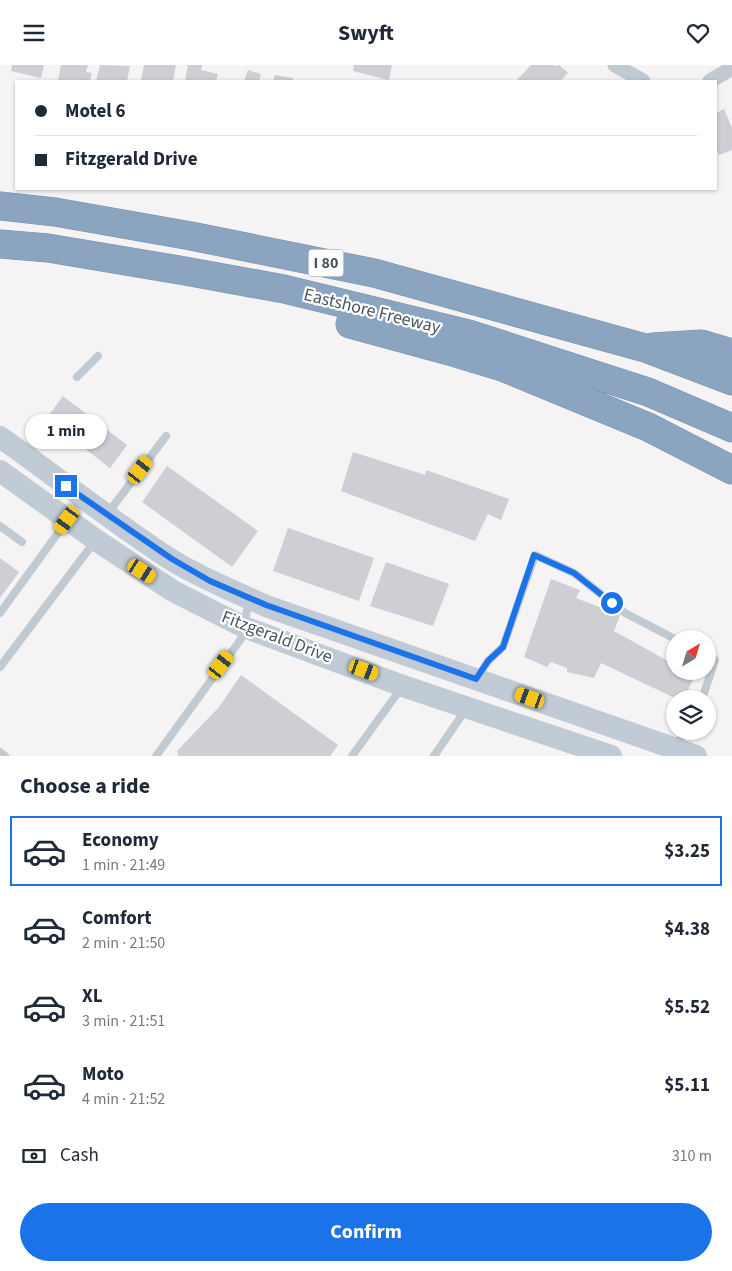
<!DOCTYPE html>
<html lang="en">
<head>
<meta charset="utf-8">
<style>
  :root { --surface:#fff; --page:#f6f6f7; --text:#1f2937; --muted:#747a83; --line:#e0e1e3; --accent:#1a73e8 }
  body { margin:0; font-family:"Source Sans 3",sans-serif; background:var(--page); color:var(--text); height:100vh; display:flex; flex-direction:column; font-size:19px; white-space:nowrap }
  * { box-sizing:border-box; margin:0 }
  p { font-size:16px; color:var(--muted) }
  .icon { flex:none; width:28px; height:28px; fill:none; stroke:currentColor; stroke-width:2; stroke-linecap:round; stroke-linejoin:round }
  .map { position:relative; height:691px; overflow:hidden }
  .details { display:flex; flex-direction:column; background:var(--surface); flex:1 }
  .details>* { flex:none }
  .guide { position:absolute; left:15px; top:15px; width:702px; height:110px; border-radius:0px; box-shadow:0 1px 4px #0004; display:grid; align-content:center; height:110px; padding:0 20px; background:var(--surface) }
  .needle { width:32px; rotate:38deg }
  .tools { position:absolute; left:666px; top:565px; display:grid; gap:10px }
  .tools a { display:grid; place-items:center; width:50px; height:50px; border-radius:50%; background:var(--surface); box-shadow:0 1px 4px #0004; font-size:25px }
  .end { position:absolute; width:22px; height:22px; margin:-11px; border:6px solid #1a73e8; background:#fff; box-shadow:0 0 0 2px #fff }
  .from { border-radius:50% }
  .bubble { position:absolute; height:35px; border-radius:18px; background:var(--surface); box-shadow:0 1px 4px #0004; font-size:16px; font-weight:700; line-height:35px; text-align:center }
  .car { position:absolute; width:15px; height:30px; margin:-15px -8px; border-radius:6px; box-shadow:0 0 4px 1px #0007; background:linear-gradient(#f5c518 24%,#345 0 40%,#f5c518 0 76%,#345 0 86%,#f5c518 0) }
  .guide b { display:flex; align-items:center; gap:18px; height:48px; font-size:19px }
  .guide b+b { border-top:1px solid var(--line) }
  .guide i { width:12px; height:12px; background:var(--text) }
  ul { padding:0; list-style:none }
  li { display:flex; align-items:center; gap:15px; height:70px; margin:0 10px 8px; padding:0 10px; border:2px solid transparent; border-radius:0px }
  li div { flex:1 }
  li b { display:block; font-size:19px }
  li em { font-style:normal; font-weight:700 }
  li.current { border-color:var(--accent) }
  li>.icon { width:45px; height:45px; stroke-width:1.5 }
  h2 { padding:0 20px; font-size:22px; line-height:60px }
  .pay { display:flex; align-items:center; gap:12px; height:55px; padding:0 20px; font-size:19px }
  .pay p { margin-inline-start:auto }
  .primary-button { display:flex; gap:10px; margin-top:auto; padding:10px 20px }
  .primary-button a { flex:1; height:58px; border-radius:30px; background:var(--accent); color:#fff; font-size:20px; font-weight:700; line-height:58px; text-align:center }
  header { display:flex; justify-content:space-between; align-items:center; height:65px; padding:0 20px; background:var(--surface); font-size:22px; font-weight:700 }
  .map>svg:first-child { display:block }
  .building { fill:#cdcfd5 }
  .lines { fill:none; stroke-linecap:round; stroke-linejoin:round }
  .motorway-casing { stroke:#7690ad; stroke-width:29 }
  .service { stroke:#c1cad2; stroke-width:8 }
  .minor { stroke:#c1cad2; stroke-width:15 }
  .secondary { stroke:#c1cbd6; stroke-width:22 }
  .motorway { stroke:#8ba5c1; stroke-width:28 }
  .route { stroke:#1a73e8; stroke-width:6 }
  .labels { text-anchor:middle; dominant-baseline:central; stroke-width:4.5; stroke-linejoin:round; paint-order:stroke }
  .shield { fill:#fff; stroke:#808990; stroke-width:1 }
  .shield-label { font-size:16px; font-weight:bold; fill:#4a5661 }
  .street-label { font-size:18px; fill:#4a5661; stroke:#fff }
</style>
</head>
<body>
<header><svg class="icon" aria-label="menu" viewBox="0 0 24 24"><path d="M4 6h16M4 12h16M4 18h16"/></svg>Swyft<svg class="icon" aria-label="heart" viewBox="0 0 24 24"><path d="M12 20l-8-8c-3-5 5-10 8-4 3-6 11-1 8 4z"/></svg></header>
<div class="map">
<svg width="732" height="691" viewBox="0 0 732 691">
  <rect width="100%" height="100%" fill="#f5f3f3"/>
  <path class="building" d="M12,0H44L41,13L11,6Z
    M61,0H88L86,7L92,8L90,16H58Z
    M100,0L130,1L127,16H96Z
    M144,0H176L173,16H141Z
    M188,0H202L201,5L218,9L216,16H185Z
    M354,0H392L389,15L353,6Z
    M531,0H553L555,1L559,0L568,8L560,16H516Z
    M248,5L261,9L259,16H244Z
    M275,10L293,13V16H273Z
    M724,44L732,63V85L719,90L716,84V48Z
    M63,331L127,380L110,403L46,354Z
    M353,387L425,410L426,405L509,434L501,455L488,449L475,476L341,426Z
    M167,401L258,466L232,502L142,437Z
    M288,463L374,493L359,536L273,506Z
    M0,493L19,507L0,533Z
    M386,497L449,519L433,561L370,541Z
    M551,514L580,525L576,533L620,550L614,566L675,600V606H687L695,610L684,634H677L601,598L594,613L567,607V603L551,597L547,602L524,592Z
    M241,610L338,680L330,691H179L177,686L219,642Z"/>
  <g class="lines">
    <defs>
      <path id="motorway" d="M0,141L55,147L191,171L374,208L645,283L732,316
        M0,179L48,183L185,206L284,224L469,269L648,327L732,363
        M350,259L449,286L505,303L648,362L732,405
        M653,282L701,279L732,288"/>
    </defs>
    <use href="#motorway" class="motorway-casing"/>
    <path class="service" d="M77,312L98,291
      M108,448L166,371
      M0,461L22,477
      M0,548L66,457
      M0,602L95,476
      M478,612L488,596L503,582L535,490L574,508L625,548L675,574
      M702,634L715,595L708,591
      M675,682L685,666
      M0,687L5,691
      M156,691L241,574L249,536
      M352,691L402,622
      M434,691L466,644"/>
    <path class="minor" d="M615,0L643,16
      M710,16L732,3"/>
    <path class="secondary" d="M0,372C57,412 111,456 170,494C200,513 234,526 266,541L696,691
      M0,406L96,475L173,526L244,562L403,621L611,691"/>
    <use href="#motorway" class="motorway"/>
  </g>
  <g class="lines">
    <path class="route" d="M66,421L172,494L210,516L266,540L476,614L488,596L503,582L534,490L574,508L612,538"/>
  </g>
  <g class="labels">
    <rect class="shield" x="308.5" y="184.5" width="35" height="27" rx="4"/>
    <g class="shield-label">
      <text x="326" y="198">I 80</text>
    </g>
    <g class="street-label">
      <text transform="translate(372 246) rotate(14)">Eastshore Freeway</text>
      <text transform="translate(277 572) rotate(21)">Fitzgerald Drive</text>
    </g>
  </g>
</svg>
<div class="tools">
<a><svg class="needle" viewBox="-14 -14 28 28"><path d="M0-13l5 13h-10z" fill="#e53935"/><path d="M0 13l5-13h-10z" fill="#747a83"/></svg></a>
<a><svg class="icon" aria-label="layers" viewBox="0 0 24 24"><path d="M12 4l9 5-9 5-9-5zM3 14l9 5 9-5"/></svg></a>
</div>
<i class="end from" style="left:612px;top:538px"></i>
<i class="end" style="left:66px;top:421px"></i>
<div class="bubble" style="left:25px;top:349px;width:82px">1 min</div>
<i class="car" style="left:140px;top:405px;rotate:37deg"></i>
<i class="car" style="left:67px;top:455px;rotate:216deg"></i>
<i class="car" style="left:142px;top:506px;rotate:123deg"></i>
<i class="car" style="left:221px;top:600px;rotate:37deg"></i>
<i class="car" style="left:364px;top:605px;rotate:110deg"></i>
<i class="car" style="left:530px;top:633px;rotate:290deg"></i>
<div class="guide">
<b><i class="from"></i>Motel 6</b>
<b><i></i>Fitzgerald Drive</b>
</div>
</div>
<section class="details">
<h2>Choose a ride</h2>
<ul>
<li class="current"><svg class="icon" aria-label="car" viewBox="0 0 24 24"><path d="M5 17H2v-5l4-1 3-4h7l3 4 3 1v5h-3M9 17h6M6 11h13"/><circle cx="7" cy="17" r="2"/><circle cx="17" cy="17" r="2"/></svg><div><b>Economy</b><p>1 min · 21:49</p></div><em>$3.25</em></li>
<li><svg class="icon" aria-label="car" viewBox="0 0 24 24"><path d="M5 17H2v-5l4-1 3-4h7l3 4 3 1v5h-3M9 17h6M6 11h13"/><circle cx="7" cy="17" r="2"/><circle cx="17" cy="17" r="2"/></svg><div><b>Comfort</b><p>2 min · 21:50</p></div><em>$4.38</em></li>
<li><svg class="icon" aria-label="car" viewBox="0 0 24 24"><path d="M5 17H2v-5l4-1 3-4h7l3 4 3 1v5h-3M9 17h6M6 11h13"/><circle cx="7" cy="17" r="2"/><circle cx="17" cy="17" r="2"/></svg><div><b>XL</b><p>3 min · 21:51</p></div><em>$5.52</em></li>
<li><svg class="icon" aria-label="car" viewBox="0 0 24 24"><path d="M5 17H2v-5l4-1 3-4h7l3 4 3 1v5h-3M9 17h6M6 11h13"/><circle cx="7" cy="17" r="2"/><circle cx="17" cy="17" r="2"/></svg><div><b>Moto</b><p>4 min · 21:52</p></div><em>$5.11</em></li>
</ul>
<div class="pay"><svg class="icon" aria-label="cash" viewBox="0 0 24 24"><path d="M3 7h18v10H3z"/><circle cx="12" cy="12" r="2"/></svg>Cash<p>310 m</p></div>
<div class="primary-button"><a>Confirm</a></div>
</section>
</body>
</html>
